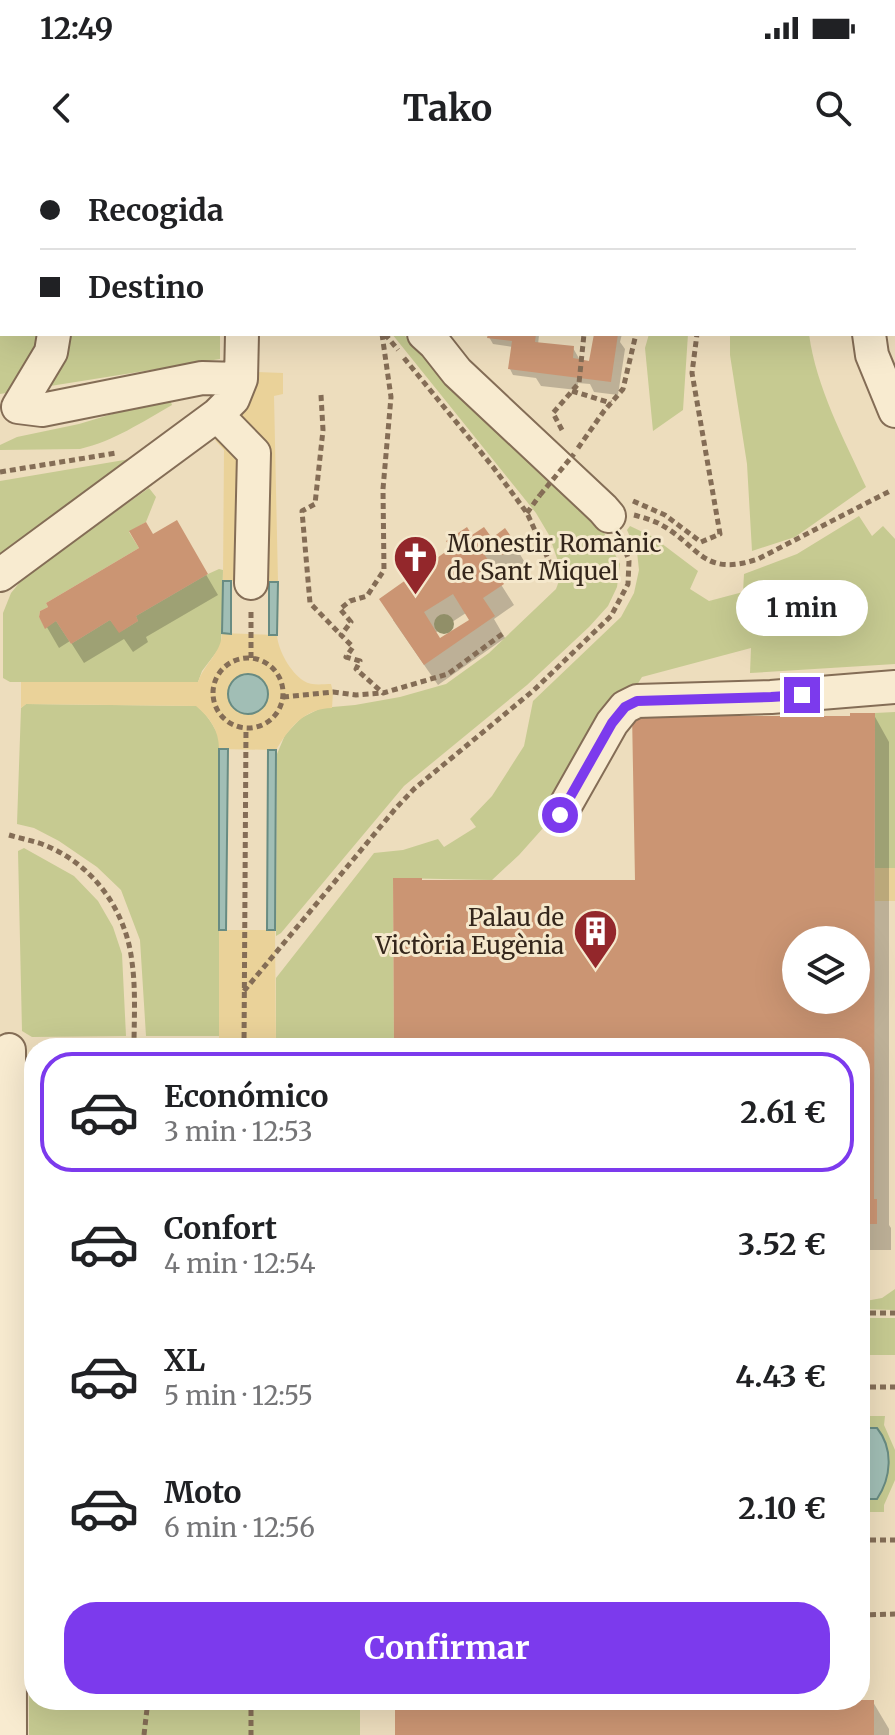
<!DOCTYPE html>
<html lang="es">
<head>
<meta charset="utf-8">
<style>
  :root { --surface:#fff; --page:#f6f6f6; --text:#202124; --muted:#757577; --line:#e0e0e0; --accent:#7c3aed }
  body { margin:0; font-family:Merriweather,serif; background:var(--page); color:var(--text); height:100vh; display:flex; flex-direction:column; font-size:30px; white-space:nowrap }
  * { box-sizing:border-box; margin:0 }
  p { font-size:26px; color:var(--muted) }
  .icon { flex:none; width:44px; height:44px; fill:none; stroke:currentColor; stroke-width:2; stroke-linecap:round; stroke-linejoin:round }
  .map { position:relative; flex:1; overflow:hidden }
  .panel { position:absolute; left:24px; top:878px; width:846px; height:672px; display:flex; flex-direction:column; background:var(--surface); border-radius:32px; box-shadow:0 8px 32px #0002 }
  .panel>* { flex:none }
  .top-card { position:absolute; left:0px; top:0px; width:896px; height:176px; box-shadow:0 8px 32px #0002; display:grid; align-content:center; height:176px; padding:0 40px; background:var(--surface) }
  .fabs { position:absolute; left:782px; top:766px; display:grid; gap:16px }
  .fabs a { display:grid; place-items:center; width:88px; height:88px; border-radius:50%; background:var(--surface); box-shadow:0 8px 32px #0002; font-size:40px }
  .end { position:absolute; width:36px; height:36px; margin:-18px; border:10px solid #7c3aed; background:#fff; box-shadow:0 0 0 4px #fff }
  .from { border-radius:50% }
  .bubble { position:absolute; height:56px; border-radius:28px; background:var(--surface); box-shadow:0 8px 32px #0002; font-size:26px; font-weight:700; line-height:56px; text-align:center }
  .top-card b { display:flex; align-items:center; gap:28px; height:76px; font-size:30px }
  .top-card b+b { border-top:2px solid var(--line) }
  .top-card i { width:20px; height:20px; background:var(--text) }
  ul { padding:14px 0 0; list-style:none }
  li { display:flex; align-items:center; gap:24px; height:120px; margin:0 16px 12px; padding:0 24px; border:4px solid transparent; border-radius:32px }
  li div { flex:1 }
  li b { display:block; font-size:30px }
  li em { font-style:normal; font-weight:700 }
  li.active { border-color:var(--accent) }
  li>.icon { width:72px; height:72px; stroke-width:1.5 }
  .action { display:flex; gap:16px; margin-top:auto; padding:16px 40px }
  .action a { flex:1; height:92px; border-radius:32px; background:var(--accent); color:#fff; font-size:32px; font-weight:700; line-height:92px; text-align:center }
  .status { display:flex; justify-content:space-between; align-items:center; height:56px; padding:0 40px; background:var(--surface); direction:ltr }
  .status svg { height:22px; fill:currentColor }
  header { display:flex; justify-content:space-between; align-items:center; height:104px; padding:0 40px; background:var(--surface); font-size:36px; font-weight:700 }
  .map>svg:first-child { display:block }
  .green { fill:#c6ca91 }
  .sand { fill:#ead299; fill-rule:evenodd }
  .water { fill:#a1beb5; stroke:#688b82; stroke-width:2 }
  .shadow { fill:#0003; fill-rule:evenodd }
  .building { fill:#cb9573; fill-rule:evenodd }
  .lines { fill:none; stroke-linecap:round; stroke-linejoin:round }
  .minor-casing { stroke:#846d56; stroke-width:36 }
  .path { stroke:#846d56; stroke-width:5; stroke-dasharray:6 4; stroke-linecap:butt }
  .minor { stroke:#f8ebd0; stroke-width:32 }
  .path-bridge { stroke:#846d56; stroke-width:5; stroke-dasharray:6 4; stroke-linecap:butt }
  .tree { fill:#918f68 }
  .route { stroke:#7c3aed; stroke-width:10 }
  .labels { text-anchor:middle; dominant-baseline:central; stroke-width:6; stroke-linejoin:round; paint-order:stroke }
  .poi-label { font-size:24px; fill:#34261b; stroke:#f5e8cc; text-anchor:start }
</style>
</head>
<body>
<div class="status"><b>12:49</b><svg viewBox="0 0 49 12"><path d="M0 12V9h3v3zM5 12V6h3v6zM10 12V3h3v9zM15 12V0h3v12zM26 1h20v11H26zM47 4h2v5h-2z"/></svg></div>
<header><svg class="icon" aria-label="back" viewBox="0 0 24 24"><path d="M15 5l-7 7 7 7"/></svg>Tako<svg class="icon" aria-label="search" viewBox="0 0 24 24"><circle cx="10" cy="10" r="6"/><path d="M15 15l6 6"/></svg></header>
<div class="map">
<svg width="895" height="1575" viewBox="0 0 895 1575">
  <rect width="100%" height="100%" fill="#edddbd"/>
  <path class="green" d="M46,0H225V2H46Z
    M2,50V174H220V199L0,234V51Z
    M392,174H403L561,329L598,361L620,404L617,427L608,446L589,467L527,525L404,626L281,773L276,776L277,594L285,575L301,558L321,548L355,545L400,537L446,524L489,493L556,429L562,413L549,375L536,353Z
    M649,174H688L683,250L653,271L645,188Z
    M730,174H809C816,227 844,279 866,327L795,377L752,391L747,304L730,195Z
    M169,237L172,245C142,262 114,281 80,289L0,290V285L17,277L79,264Z
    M136,298L0,396V321Z
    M149,328L156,337L146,362L129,372L139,388L46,443L48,447L40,451L39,457L45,468L56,461L71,484L110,460L120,472L138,461L136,456L208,414L219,409L223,410L221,486L202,511L198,522H10L3,518V453L11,433L25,416Z
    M859,356L872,376L883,366L895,379V504L750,513L751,488L642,517L635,528L603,559L544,667L519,695L492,720L393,718L394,888H276V818L374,693L403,690L438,679L444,687L476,667L470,659L492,636L524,586L533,541L621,457L634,433L639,410L637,392L627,370L630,366L653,377L698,411L690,429L709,441L743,432L744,414L797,394Z
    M26,544L197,546C207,555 213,564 219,577V876H146L140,780L121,730L97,707L59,681L34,668L17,664L21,548Z
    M895,552V708H875V553Z
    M24,688L74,716L98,741L113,767L122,794L126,876L32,877L22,871L18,691Z
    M34,896V1227H27L25,1223L29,900Z
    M895,1129V1150L860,1149V1142L882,1138Z
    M860,1158H895V1195H860Z
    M860,1256H885L884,1265L895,1290V1320L884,1345V1352H860V1339H877C895,1312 886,1296 877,1268H860Z
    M22,1382H34V1540H360V1575H29V1397H22Z"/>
  <path class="sand" d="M257,212L283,213V234L274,236L278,422L223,421L224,290L215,280C242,254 248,251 257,212Z
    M222,473L277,475C278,490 290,512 304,521C311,526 323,524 331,524L333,532L332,548C305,548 289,568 276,590L219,589C219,570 210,558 196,546L26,544L21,548V522H198C204,504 222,492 222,473ZM257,515C269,524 270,537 262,549L241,553C227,545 224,531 235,518Z
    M875,708H895V741H875Z
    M219,770H275L276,888H219Z"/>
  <path class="water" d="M223,421H231V474L222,473Z
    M269,422H278L277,475H269Z
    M228 534a20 20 0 1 1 40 0a20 20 0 1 1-40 0Z
    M219,589H228L226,770H219Z
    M268,590H276L275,770H267Z
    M860,1268H877C894,1289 891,1318 877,1339H860Z"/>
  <path class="shadow" d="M469,0H532V2H469Z
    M557,0H579L580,2H558Z
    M599,0H671L669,2H597Z
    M490,174H545L544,176L539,175L538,185L573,188L581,202L591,203L596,174H622L620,182L625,189L618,235L594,232L590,224L578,223L577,230L541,226L536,218L513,215L510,209L513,187L493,184L489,177Z
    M176,363L218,435L146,477L148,482L133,492L124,479L84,503L70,481L59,488L41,457L141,389L152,376Z
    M472,378L515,386L527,406L515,415L508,405L495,415L514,445L494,459L505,478L438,525L393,460ZM466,453L471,461L439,481L435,473Z
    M874,555L889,582V1065L891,1068V1090H869L868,1088H860V888H396L422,722H637L655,558H852ZM796,780H856V840H796Z
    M397,1540L873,1542L889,1569V1575H397Z"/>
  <path class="building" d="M488,174H536L535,182L574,186L573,198L589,201L594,174H618L611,222L508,209L512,181L487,178Z
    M177,360L208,414L136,456L138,461L119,473L110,460L71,484L56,461L45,469L39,457L40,451L48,447L46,443L139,388L129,371L146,362L153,374Z
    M467,367L472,375L484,367L492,378L505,368L517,385L502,395L495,386L484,394L504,424L483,438L495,456L424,505L379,439L451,388L446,381ZM453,434L469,460L440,478L424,452Z
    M632,553L655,556H850V553H875L874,1039H877V1064H860V888H394L393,718H422V720H635ZM796,780H856V840H796Z
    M395,1540H874V1575H395Z"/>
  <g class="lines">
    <defs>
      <path id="minor" d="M56,2L57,0
        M244,2V0
        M878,2V0
        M54,174L51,192L18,247L42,250L202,218L241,219
        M424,174L435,184L457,212L603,349L609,356
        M869,174L872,195L895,251
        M217,255L254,293L251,423
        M0,415L217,255L233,239L241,219L242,174
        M560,655L612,563L625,547L637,541L771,537L895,527
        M9,890L10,1575"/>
    </defs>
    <use href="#minor" class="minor-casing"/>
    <path class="path" d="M556,0L564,2
      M722,0L724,2
      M513,2L514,0
      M587,2L589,0
      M671,2L673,0
      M382,174L391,237L383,329L384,410L367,436L350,441L340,449L351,462L341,475L353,487L346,497L360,501L356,509L383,533L448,514L505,472
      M385,174L398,190
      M404,198L493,307L527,353L556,416
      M572,231L611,243
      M321,235L323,270L315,344L302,351L310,443L341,475
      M562,270L553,253L579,223L584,174
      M578,288L604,251L623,229L636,174
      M0,312L116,293
      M633,341L665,355L701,382L720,374L692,213L697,174
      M527,353L540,335
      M634,355C642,357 651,360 658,363C700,385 701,418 758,399L890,331
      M251,498V451
      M213 533a35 35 0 1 1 70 0a35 35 0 1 1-70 0Z
      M283,537L333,532L356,535L382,533
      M9,675C19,678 29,680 39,683C91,701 126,749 132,802C136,831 134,859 134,888
      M244,831L396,648L414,629L534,530L611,456L628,424L629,401L622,381
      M37,887L244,885
      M244,888L246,568
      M860,1153H895
      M860,1227H895
      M860,1380H895
      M860,1455L895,1454
      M251,1540V1575
      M144,1575L148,1540"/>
    <use href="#minor" class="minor"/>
    <path class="path-bridge" d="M540,335L574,294"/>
  </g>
  <circle class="tree" cx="444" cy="464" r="10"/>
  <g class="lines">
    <path class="route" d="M560,655L612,563L625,547L637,541L771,537L802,535"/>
  </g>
  <defs>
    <symbol id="church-pin" viewBox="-11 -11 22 30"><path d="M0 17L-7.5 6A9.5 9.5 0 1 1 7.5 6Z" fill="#93272b" stroke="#f5e8cc"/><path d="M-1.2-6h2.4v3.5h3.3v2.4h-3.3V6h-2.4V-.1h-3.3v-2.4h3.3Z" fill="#fff"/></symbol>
    <symbol id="building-pin" viewBox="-11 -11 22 30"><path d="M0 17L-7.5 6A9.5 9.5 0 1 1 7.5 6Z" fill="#93272b" stroke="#f5e8cc"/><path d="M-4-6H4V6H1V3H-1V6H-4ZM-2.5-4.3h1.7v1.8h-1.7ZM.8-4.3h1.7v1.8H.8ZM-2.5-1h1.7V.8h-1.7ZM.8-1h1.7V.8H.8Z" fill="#fff"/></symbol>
  </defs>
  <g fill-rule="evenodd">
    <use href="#church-pin" x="390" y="372" width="51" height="69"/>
    <use href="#building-pin" x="570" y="746" width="51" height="69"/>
  </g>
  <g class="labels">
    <g class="poi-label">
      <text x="447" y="383">Monestir Romànic<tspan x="447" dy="28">de Sant Miquel</tspan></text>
      <text x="564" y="757" text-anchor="end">Palau de<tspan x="564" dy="28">Victòria Eugènia</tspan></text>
    </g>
  </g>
</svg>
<div class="fabs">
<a><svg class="icon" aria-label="layers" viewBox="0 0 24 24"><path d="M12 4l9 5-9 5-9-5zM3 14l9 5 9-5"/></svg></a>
</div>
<i class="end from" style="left:560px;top:655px"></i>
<i class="end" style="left:802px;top:535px"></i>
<div class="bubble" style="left:736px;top:420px;width:132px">1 min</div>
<div class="top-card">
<b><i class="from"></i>Recogida</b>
<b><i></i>Destino</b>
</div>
<section class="panel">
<ul>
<li class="active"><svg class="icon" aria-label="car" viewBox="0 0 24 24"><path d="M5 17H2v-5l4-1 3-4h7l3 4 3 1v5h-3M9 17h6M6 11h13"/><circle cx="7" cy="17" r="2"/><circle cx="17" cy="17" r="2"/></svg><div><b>Económico</b><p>3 min · 12:53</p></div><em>2.61 €</em></li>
<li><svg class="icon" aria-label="car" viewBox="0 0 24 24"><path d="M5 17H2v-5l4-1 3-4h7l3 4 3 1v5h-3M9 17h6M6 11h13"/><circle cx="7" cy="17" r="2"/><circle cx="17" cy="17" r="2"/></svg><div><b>Confort</b><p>4 min · 12:54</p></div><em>3.52 €</em></li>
<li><svg class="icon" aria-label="car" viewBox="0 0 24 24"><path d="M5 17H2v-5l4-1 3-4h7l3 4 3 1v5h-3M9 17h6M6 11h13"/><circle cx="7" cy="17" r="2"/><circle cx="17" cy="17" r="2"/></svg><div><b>XL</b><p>5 min · 12:55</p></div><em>4.43 €</em></li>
<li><svg class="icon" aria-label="car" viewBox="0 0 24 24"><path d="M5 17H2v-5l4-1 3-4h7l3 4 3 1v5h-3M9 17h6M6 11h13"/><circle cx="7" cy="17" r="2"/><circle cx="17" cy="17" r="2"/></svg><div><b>Moto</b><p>6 min · 12:56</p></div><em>2.10 €</em></li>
</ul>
<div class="action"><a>Confirmar</a></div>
</section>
</div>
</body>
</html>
